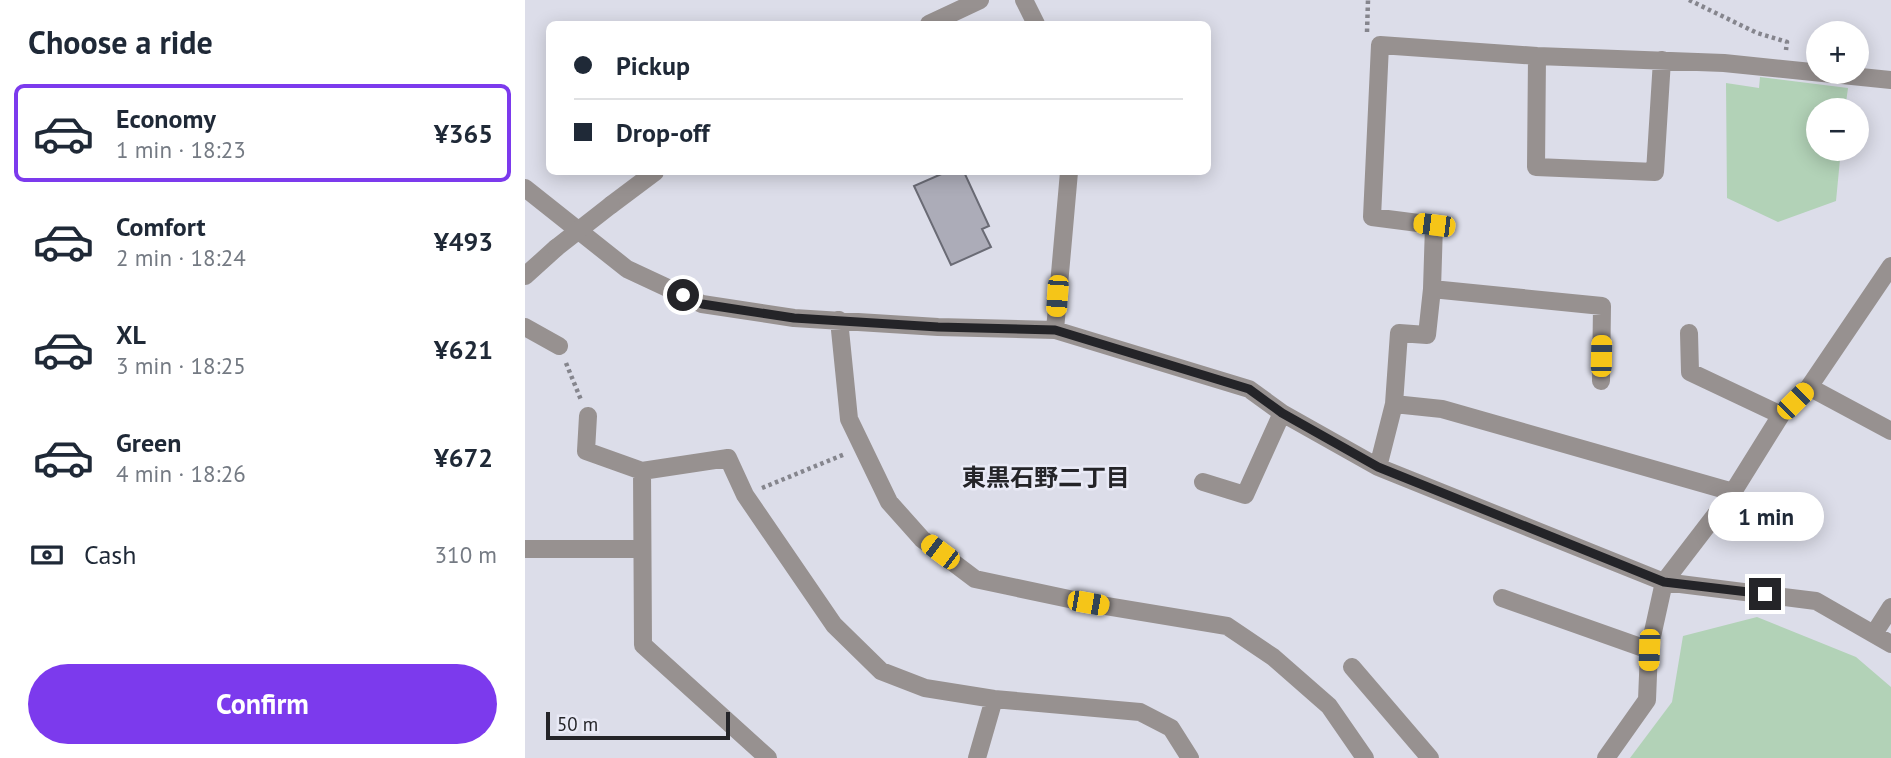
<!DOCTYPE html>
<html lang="en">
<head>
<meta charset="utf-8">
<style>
  :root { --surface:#fff; --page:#f2f2f3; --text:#1f2937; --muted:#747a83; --line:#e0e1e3; --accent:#7c3aed }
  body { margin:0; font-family:"PT Sans","Noto Sans JP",sans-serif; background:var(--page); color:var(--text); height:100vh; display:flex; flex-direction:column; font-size:26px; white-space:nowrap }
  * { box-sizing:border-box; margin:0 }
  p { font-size:23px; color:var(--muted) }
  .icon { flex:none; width:38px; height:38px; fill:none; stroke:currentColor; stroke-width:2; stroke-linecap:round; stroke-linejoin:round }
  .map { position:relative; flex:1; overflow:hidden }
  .sheet { display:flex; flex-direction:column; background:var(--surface); width:525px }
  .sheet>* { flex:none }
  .banner { position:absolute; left:21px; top:21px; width:665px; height:154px; border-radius:10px; box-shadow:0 4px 18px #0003; display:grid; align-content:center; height:154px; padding:0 28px; background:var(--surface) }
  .fabs { position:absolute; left:1281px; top:21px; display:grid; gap:14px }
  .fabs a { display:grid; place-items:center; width:63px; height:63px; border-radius:50%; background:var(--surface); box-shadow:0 4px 18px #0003; font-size:35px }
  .scale { position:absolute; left:21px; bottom:18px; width:184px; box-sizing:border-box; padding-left:7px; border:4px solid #242428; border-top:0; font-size:19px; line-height:24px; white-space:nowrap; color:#242428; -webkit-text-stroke:5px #e9eaf6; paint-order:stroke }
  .end { position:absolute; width:32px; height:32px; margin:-16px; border:9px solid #242428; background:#fff; box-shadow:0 0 0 4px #fff }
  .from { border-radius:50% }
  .bubble { position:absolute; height:49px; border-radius:24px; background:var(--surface); box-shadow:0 4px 18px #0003; font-size:23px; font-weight:800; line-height:49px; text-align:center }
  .car { position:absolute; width:21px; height:42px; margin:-21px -10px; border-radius:9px; box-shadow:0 0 5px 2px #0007; background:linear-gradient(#f5c518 24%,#345 0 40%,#f5c518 0 76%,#345 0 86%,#f5c518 0) }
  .banner b { display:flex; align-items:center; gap:24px; height:66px; font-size:26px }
  .banner b+b { border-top:2px solid var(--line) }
  .banner i { width:18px; height:18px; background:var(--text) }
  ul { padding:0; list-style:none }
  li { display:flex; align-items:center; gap:21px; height:98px; margin:0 14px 10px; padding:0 14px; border:4px solid transparent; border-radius:10px }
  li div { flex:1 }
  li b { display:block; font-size:26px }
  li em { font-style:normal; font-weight:800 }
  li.active { border-color:var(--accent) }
  li>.icon { width:63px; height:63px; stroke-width:1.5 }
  h2 { padding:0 28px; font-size:32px; line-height:84px }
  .pay { display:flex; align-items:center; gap:18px; height:77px; padding:0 28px; font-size:26px }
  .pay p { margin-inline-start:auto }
  .cta { display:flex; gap:14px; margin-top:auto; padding:14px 28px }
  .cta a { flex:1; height:80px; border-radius:42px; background:var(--accent); color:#fff; font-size:28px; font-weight:800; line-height:80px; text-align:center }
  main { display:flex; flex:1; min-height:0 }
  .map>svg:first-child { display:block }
  .green { fill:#b2d2b7 }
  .building { fill:#acacb8; stroke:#6a6b75; stroke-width:2 }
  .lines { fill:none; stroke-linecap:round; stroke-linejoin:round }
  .path { stroke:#85858d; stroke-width:4.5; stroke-dasharray:3.5 3.5; stroke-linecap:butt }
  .minor { stroke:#979190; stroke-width:18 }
  .minor-bridge { stroke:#979190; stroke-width:18 }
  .route { stroke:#242428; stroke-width:9 }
  .labels { text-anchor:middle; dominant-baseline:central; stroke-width:5; stroke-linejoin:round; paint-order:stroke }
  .neighbourhood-label { font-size:24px; font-weight:bold; fill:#242428; stroke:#e9eaf6 }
</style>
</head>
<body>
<main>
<section class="sheet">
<h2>Choose a ride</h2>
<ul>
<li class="active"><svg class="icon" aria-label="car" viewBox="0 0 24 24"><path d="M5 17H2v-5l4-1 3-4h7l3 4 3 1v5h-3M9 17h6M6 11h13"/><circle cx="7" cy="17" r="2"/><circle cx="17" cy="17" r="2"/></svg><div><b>Economy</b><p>1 min · 18:23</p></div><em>¥365</em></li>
<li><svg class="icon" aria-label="car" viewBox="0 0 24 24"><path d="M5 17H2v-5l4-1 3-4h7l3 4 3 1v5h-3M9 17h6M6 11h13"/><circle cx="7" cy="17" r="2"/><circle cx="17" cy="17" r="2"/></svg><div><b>Comfort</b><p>2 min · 18:24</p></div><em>¥493</em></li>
<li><svg class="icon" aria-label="car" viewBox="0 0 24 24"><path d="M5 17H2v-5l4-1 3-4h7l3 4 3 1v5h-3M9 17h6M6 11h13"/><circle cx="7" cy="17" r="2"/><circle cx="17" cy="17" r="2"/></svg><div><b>XL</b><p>3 min · 18:25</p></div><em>¥621</em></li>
<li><svg class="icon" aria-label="car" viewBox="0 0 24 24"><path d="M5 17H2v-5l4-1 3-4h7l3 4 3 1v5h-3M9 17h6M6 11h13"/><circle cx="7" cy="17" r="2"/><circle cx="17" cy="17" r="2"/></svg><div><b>Green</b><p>4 min · 18:26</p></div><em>¥672</em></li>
</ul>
<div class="pay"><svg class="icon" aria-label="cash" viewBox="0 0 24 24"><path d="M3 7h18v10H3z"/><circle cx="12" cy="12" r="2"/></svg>Cash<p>310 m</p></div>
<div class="cta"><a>Confirm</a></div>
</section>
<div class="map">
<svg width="1366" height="758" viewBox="0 0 1366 758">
  <rect width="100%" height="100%" fill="#dcdde9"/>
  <path class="green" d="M1235,77L1323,88L1320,110H1293V149H1316L1311,201L1253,222L1202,198L1201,83L1234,88Z
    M1232,617L1331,657L1366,687V758H1105L1147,702L1158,636Z"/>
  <path class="building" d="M421,172H439L464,226L457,229L466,247L426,265L389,186Z"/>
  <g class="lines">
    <path class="path" d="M1164,0L1232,33L1262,42L1261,50
      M842,32L843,0
      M41,363L56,400
      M237,488L320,454"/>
    <path class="minor" d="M499,0L511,24
      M404,24L455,0
      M1012,56L1011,167L1130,172L1137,60
      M0,188L102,269L177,304L269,318L413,327L530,330L544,172
      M86,205L130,172
      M0,276L31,248
      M907,289L1077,306L1076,381
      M314,320L324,419L364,502L397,539L450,579L563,603L702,626L748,657L804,706L840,758
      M0,327L34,346
      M530,330L724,389L757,413L853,467L1139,582L1291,601L1366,644
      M1164,333L1165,372L1256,415
      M1284,387L1366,431
      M869,404L917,409L1208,492
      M63,416L61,451L117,471
      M853,467L869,404L874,333L902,335L907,289L909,225L847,217L855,45L1012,56L1199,63L1366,80
      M678,482L720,495L757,413
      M0,549H117
      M977,598L1124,650
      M1350,632L1366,607
      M827,667L905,758
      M243,758L118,645L117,471L203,458L220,495L309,625L356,671L400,688L469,699L615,712L646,728L665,758
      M452,758L469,699
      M1081,758L1122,700L1124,650L1139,582L1208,492L1256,415L1284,387L1366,266"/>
    <path class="minor-bridge" d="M31,248L86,205"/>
  </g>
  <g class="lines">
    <path class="route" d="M158,295L177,304L269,318L413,327L530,330L724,389L757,413L853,467L1139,582L1240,594"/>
  </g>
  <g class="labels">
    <g class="neighbourhood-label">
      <text x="521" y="477">東黒石野二丁目</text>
    </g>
  </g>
</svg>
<div class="fabs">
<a>+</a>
<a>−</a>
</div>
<div class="scale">50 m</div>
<i class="end from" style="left:158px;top:295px"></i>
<i class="end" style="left:1240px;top:594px"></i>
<div class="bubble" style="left:1183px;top:492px;width:116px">1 min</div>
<i class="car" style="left:909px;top:225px;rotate:277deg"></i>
<i class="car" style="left:532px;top:296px;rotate:184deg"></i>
<i class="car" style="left:1076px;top:356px;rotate:1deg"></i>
<i class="car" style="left:1270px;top:401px;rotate:45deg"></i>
<i class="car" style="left:415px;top:552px;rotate:307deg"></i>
<i class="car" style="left:563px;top:603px;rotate:100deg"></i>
<i class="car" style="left:1124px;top:650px;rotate:182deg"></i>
<div class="banner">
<b><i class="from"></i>Pickup</b>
<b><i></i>Drop-off</b>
</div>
</div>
</main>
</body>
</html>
